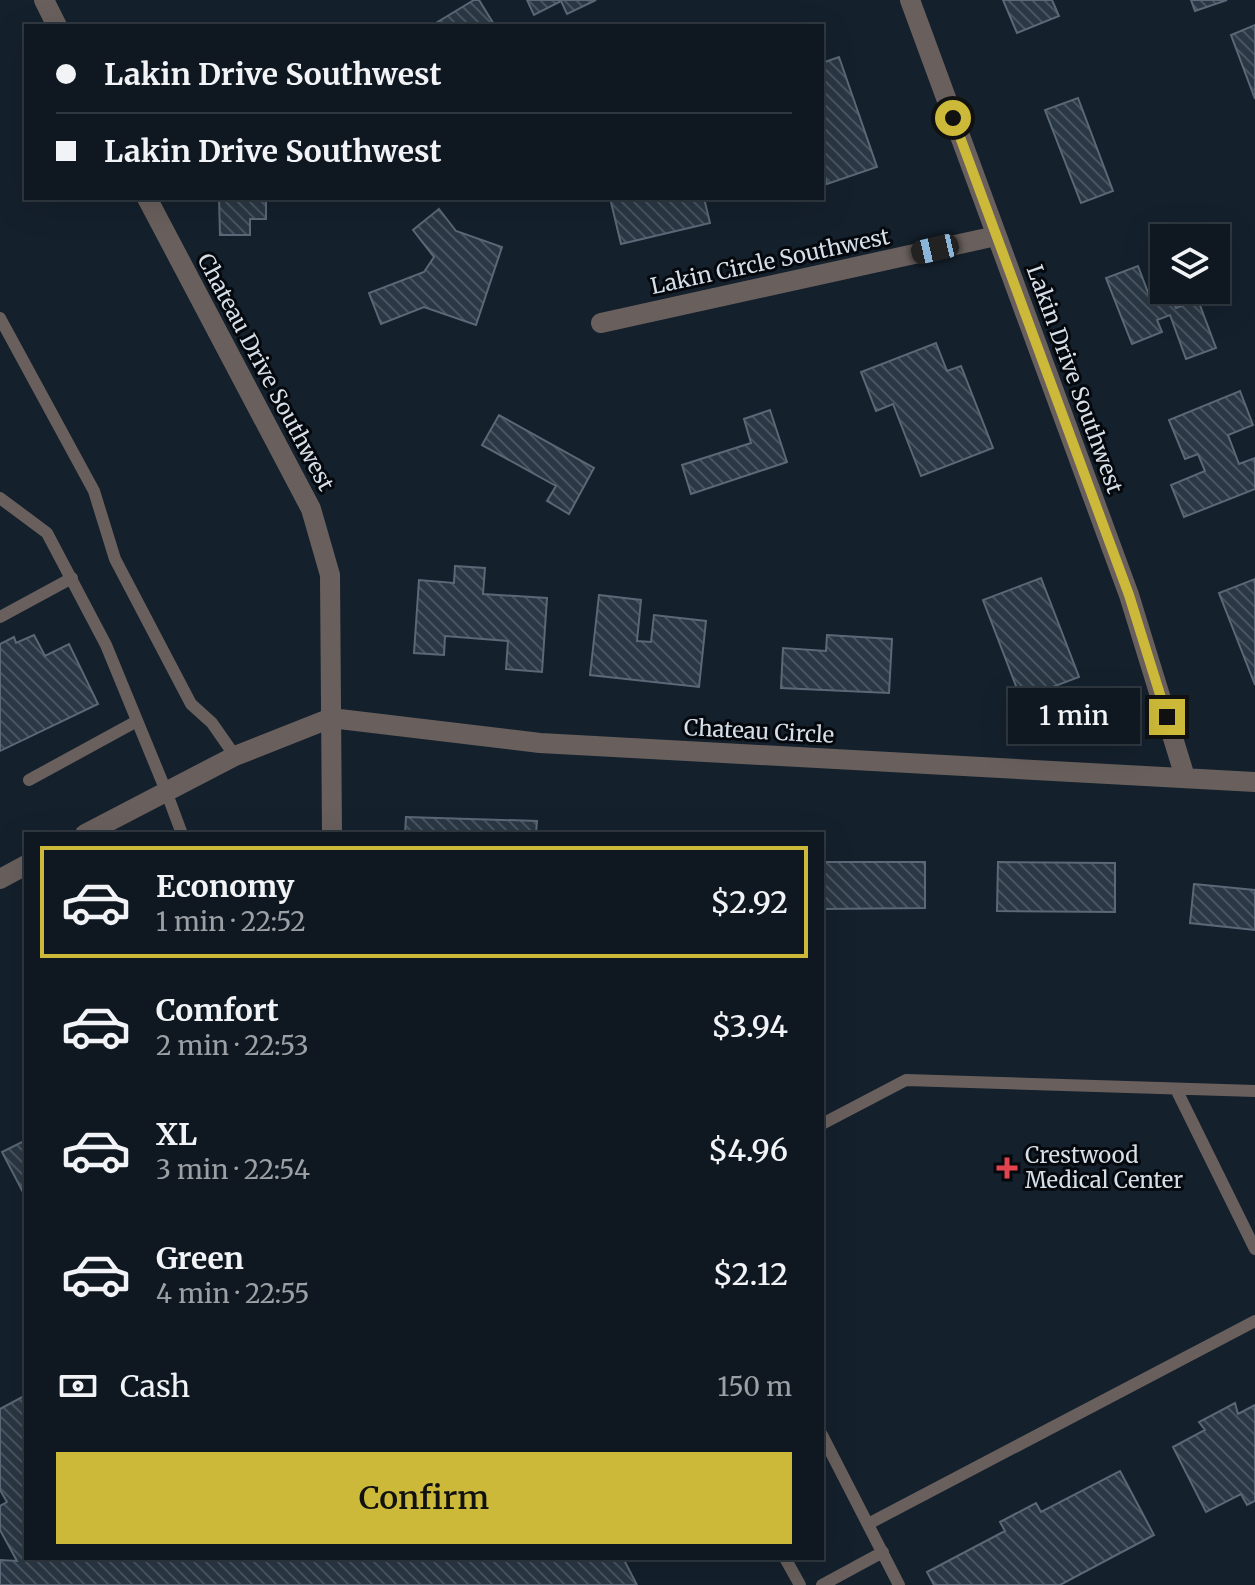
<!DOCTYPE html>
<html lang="en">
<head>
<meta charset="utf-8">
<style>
  :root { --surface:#0f1821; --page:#18212a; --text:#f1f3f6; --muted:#9ba0a5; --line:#2f373f; --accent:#ccb939 }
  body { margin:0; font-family:Merriweather,serif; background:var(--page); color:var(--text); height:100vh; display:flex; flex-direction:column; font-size:30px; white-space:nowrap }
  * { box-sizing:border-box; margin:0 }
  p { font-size:26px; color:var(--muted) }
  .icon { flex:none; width:44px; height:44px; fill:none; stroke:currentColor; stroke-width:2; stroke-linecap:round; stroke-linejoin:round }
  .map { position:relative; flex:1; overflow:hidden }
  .panel { position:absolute; left:24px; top:832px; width:800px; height:728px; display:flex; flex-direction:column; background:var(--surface); border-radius:0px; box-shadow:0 8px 32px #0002,0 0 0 2px var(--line) }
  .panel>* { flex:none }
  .banner { position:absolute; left:24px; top:24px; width:800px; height:176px; border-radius:0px; box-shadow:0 8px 32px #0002,0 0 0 2px var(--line); display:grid; align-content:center; height:176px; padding:0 32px; background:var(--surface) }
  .controls { position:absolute; left:1150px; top:224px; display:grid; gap:16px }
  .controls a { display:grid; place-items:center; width:80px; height:80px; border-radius:0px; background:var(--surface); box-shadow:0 8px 32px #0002,0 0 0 2px var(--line); font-size:40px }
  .end { position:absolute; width:36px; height:36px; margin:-18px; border:10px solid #ccb939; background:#111; box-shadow:0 0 0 4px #111 }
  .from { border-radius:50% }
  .bubble { position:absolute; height:56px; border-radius:0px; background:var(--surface); box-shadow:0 8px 32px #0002,0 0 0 2px var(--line); font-size:26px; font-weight:600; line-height:56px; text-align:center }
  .car { position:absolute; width:24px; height:48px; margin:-24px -12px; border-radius:10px; box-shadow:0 0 6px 2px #0007; background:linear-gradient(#222 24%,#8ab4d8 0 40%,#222 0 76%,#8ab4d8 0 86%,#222 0) }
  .banner b { display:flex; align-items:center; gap:28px; height:76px; font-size:30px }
  .banner b+b { border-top:2px solid var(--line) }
  .banner i { width:20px; height:20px; background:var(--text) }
  ul { padding:14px 0 0; list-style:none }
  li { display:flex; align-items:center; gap:24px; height:112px; margin:0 16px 12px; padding:0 16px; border:4px solid transparent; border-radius:0px }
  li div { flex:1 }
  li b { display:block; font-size:30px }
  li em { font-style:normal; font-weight:600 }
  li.selected { border-color:var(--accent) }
  li>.icon { width:72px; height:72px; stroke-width:1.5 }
  .pay { display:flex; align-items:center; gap:20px; height:88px; padding:0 32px; font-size:30px }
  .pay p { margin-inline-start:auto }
  .action { display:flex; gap:16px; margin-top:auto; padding:16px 32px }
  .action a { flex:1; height:92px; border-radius:0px; background:var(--accent); color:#111; font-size:32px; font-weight:600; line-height:92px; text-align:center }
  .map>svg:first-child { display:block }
  .building { fill:url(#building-back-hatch); stroke:#5a6877; stroke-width:2 }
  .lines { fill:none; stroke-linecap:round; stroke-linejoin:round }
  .lane { stroke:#69605d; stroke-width:12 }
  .street { stroke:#69605d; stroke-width:20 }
  .route { stroke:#ccb939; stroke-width:10 }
  .health-dot { fill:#e0444e; stroke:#05090e; stroke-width:3 }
  .labels { text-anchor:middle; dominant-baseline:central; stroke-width:6; stroke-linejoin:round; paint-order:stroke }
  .street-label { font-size:22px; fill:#d6dfe7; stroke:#05090e }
  .poi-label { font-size:22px; fill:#d6dfe7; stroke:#05090e; text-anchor:start }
</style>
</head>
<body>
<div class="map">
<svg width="1255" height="1585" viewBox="0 0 1255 1585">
  <defs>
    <pattern id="building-back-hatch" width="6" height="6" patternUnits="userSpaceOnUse" patternTransform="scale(2)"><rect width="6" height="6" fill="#2a3744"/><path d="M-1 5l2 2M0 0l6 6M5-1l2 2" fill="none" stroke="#48545f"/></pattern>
  </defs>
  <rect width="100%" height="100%" fill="#14202c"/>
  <path class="building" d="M474,0H479L495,26H431Z
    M527,0H596L567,14L561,1L534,15Z
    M1003,0H1052L1059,16L1017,33Z
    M1191,0H1227L1195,11Z
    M1255,25V99L1231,35Z
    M839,57L877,167L827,184L822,169V63Z
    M1078,98L1113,191L1081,203L1045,110Z
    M219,198H266V219H250V235H220Z
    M610,198H704L710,223L621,244Z
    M439,209L456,231L502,247L476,325L424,307L381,324L369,293L424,272L434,257L413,230Z
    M1138,266L1152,303L1171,296L1176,308L1198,300L1216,348L1186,359L1170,315L1157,320L1162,332L1132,344L1106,278Z
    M936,343L947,371L961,366L993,448L921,476L893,404L876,411L861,372Z
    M1240,391L1253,425L1228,435L1239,464L1255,458V489L1184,517L1171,485L1205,471L1198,454L1185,459L1169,420Z
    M770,410L787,462L691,494L682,465L751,443L744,419Z
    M499,415L594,468L569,514L547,501L556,486L482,445Z
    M455,566L485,568L483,594L547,598L542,672L506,669L508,641L445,636L444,655L414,653L419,580L454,583Z
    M1041,578L1079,677L1021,699L983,600Z
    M1255,579V685L1219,593Z
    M599,595L641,600L637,641L651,642L654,615L706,621L699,687L590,675Z
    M34,635L45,656L69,644L98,704L0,751V644L14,637L16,643Z
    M827,635L892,639L889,693L781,688L783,648L826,651Z
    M406,817L537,821L536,834H405Z
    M822,862H925V908L822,909Z
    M998,862L1115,863V912L997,911Z
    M1194,884L1255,890V930L1190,923Z
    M26,1140V1198L2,1152Z
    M26,1395V1558H623L637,1585H0V1560L17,1561L0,1530V1506L7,1502L0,1490V1409Z
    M1235,1403L1238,1414L1255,1405V1501L1247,1505L1241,1494L1206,1512L1173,1447L1205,1430L1199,1422Z
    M1120,1471L1154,1535L1060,1585H934L927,1572L1005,1531L1000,1522L1036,1503L1041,1512Z"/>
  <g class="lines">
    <path class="lane" d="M0,318L94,491L115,559L191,704L212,723L235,756
      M0,498L47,533L106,645L166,791L182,834
      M0,617L72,578
      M29,780L137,721
      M1176,1089L1255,1249
      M822,1124L906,1080L1255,1091
      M822,1435L899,1585
      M868,1524L1255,1321
      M785,1558L800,1585
      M822,1585L883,1552"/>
    <path class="street" d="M44,0L57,26
      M910,0L1129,595L1185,777
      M147,198L311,509L330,575L332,834
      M601,323L996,236
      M85,834L235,756L331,718L540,743L1255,782
      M0,879L26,865"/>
  </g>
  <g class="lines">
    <path class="route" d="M953,118L1129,595L1167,717"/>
  </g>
  <path class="health-dot" d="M1003 1156h8v8h8v8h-8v8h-8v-8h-8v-8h8z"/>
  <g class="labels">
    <g class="street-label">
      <text transform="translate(770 261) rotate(-12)">Lakin Circle Southwest</text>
      <text transform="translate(266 372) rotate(62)">Chateau Drive Southwest</text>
      <text transform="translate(1075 379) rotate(70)">Lakin Drive Southwest</text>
      <text transform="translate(759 731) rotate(3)">Chateau Circle</text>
    </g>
    <g class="poi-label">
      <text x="1025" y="1155">Crestwood<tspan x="1025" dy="25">Medical Center</tspan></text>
    </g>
  </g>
</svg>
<div class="controls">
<a><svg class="icon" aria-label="layers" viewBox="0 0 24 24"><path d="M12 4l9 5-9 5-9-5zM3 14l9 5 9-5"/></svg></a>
</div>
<i class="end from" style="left:953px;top:118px"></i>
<i class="end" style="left:1167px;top:717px"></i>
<div class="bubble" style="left:1008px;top:688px;width:132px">1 min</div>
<i class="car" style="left:935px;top:249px;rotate:257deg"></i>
<div class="banner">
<b><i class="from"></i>Lakin Drive Southwest</b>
<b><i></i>Lakin Drive Southwest</b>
</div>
<section class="panel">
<ul>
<li class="selected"><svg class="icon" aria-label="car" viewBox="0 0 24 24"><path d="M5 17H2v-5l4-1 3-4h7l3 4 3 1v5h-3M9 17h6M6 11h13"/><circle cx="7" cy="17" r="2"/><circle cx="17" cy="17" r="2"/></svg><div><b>Economy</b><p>1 min · 22:52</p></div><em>$2.92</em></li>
<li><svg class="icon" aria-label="car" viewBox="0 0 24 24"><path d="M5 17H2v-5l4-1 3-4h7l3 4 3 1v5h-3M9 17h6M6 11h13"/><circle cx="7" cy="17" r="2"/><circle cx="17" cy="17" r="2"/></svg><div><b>Comfort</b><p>2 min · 22:53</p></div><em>$3.94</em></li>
<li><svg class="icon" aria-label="car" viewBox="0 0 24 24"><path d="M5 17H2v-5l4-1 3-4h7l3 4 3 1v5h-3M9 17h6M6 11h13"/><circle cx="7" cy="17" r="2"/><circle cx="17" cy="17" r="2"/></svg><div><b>XL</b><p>3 min · 22:54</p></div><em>$4.96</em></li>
<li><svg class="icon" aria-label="car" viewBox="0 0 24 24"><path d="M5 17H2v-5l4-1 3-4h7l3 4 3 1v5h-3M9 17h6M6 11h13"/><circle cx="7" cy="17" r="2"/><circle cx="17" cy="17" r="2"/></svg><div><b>Green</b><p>4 min · 22:55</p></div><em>$2.12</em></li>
</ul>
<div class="pay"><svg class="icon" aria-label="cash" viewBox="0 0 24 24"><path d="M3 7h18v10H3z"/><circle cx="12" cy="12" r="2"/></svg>Cash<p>150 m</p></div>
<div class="action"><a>Confirm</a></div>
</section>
</div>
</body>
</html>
